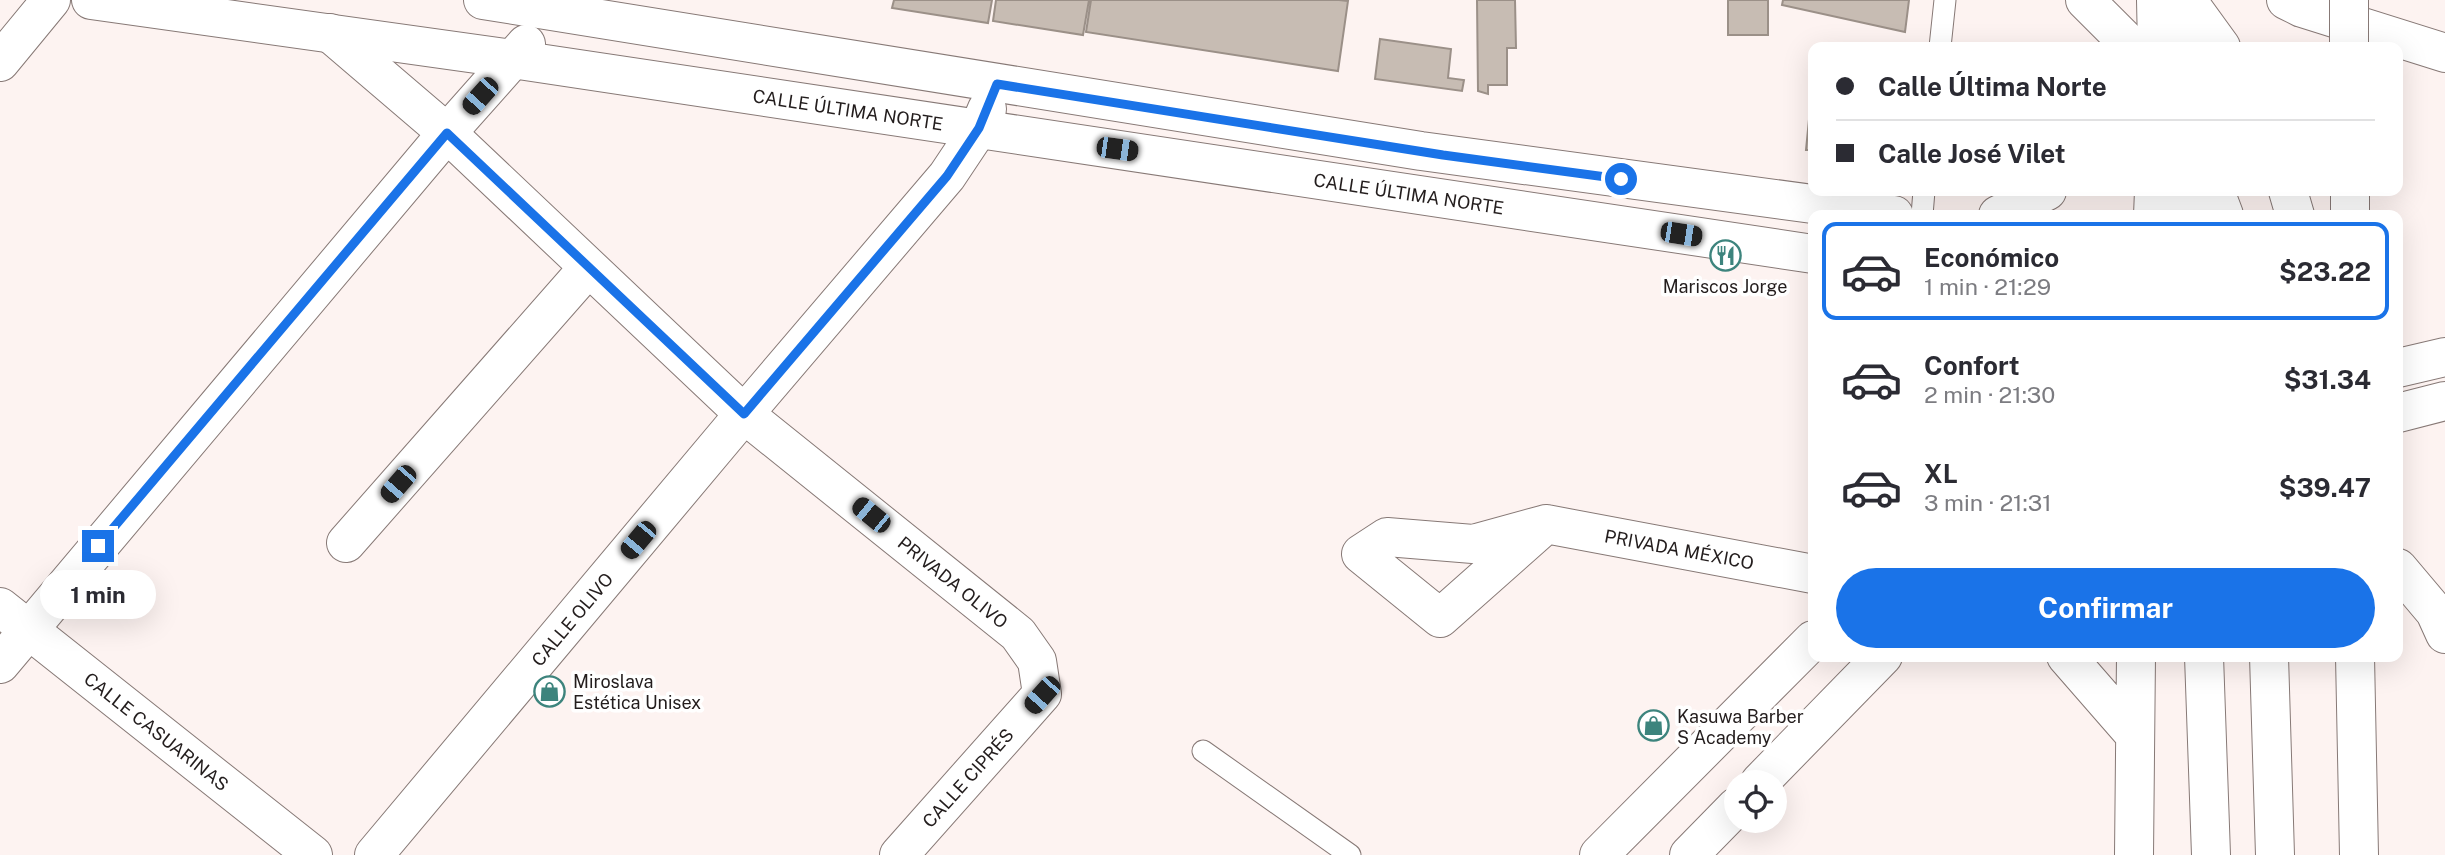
<!DOCTYPE html>
<html lang="es">
<head>
<meta charset="utf-8">
<style>
  :root { --surface:#fff; --page:#f7f7f7; --text:#2b2b33; --muted:#7c7c81; --line:#e1e1e2; --accent:#1a73e8 }
  body { margin:0; font-family:"Public Sans",sans-serif; background:var(--page); color:var(--text); height:100vh; display:flex; flex-direction:column; font-size:26px; white-space:nowrap }
  * { box-sizing:border-box; margin:0 }
  p { font-size:23px; color:var(--muted) }
  .icon { flex:none; width:38px; height:38px; fill:none; stroke:currentColor; stroke-width:2; stroke-linecap:round; stroke-linejoin:round }
  .map { position:relative; flex:1; overflow:hidden }
  .side { position:absolute; left:1808px; top:210px; width:595px; height:452px; display:flex; flex-direction:column; background:var(--surface); border-radius:14px; box-shadow:0 7px 28px #0002 }
  .side>* { flex:none }
  .top-card { position:absolute; left:1808px; top:42px; width:595px; height:154px; border-radius:14px; box-shadow:0 7px 28px #0002; display:grid; align-content:center; height:154px; padding:0 28px; background:var(--surface) }
  .buttons { position:absolute; left:1724px; top:770px; display:grid; gap:14px }
  .buttons a { display:grid; place-items:center; width:63px; height:63px; border-radius:50%; background:var(--surface); box-shadow:0 7px 28px #0002; font-size:35px }
  .end { position:absolute; width:32px; height:32px; margin:-16px; border:9px solid #1a73e8; background:#fff; box-shadow:0 0 0 4px #fff }
  .from { border-radius:50% }
  .bubble { position:absolute; height:49px; border-radius:24px; background:var(--surface); box-shadow:0 7px 28px #0002; font-size:23px; font-weight:700; line-height:49px; text-align:center }
  .car { position:absolute; width:21px; height:42px; margin:-21px -10px; border-radius:9px; box-shadow:0 0 5px 2px #0007; background:linear-gradient(#222 24%,#8ab4d8 0 40%,#222 0 76%,#8ab4d8 0 86%,#222 0) }
  .top-card b { display:flex; align-items:center; gap:24px; height:66px; font-size:26px }
  .top-card b+b { border-top:2px solid var(--line) }
  .top-card i { width:18px; height:18px; background:var(--text) }
  ul { padding:12px 0 0; list-style:none }
  li { display:flex; align-items:center; gap:21px; height:98px; margin:0 14px 10px; padding:0 14px; border:4px solid transparent; border-radius:14px }
  li div { flex:1 }
  li b { display:block; font-size:26px }
  li em { font-style:normal; font-weight:700 }
  li.selected { border-color:var(--accent) }
  li>.icon { width:63px; height:63px; stroke-width:1.5 }
  .cta { display:flex; gap:14px; margin-top:auto; padding:14px 28px }
  .cta a { flex:1; height:80px; border-radius:42px; background:var(--accent); color:#fff; font-size:28px; font-weight:700; line-height:80px; text-align:center }
  .map>svg:first-child { display:block }
  .building { fill:#c7bcb3; stroke:#9b9088; stroke-width:2 }
  .lines { fill:none; stroke-linecap:round; stroke-linejoin:round }
  .service-casing { stroke:#877976; stroke-width:23 }
  .minor-casing { stroke:#877976; stroke-width:40 }
  .tertiary-casing { stroke:#877976; stroke-width:40 }
  .secondary-casing { stroke:#877976; stroke-width:40 }
  .primary-casing { stroke:#877976; stroke-width:40 }
  .motorway-casing { stroke:#877976; stroke-width:40 }
  .service { stroke:#fff; stroke-width:21 }
  .minor { stroke:#fff; stroke-width:38 }
  .tertiary { stroke:#fff; stroke-width:38 }
  .secondary { stroke:#fff; stroke-width:38 }
  .primary { stroke:#fff; stroke-width:38 }
  .motorway { stroke:#fff; stroke-width:38 }
  .motorway-bridge-casing { stroke:#877976; stroke-width:40; stroke-linecap:butt }
  .motorway-bridge { stroke:#fff; stroke-width:38 }
  .route { stroke:#1a73e8; stroke-width:9 }
  .labels { text-anchor:middle; dominant-baseline:central; stroke-width:7; stroke-linejoin:round; paint-order:stroke }
  .street-label { font-size:18px; fill:#231d1d; stroke:#fff }
  .poi-label { font-size:18px; fill:#231d1d; stroke:#fff; text-anchor:start }
</style>
</head>
<body>
<div class="map">
<svg width="2445" height="855" viewBox="0 0 2445 855">
  <rect width="100%" height="100%" fill="#fdf3f1"/>
  <path class="building" d="M894,0H992L988,23L892,8Z
    M996,0H1089L1083,35L993,21Z
    M1091,0H1339L1348,1L1338,71L1086,32Z
    M1477,0H1515L1516,48H1507V85H1488V94L1478,91Z
    M1728,0H1768V35H1728Z
    M1783,0H1909L1905,32L1782,5Z
    M1380,39L1451,49L1448,78L1464,80L1462,91L1375,79Z
    M1811,99H1813V150H1806Z"/>
  <g class="lines">
    <defs>
      <path id="service" d="M1940,47L1945,0
        M1922,215L1924,191
        M1203,751L1350,855"/>
      <g id="minor">
        <path id="s1" d="M91,0L512,59L1813,254"/>
        <path d="M483,0L1421,151L1894,215"/>
        <path id="s2" d="M330,33L447,133L744,414L1018,634L1037,661L1042,694L899,855"/>
        <path d="M0,62L51,0"/>
        <path d="M1998,215L2047,191"/>
        <path id="s3" d="M1546,524L1440,618L1361,554L1387,537L1473,544L1546,524L1813,574"/>
        <path d="M346,543L588,268"/>
        <path id="s4" d="M0,607L313,855"/>
        <path d="M0,664L447,133L526,44"/>
        <path id="s5" d="M374,855L744,414L947,176L979,128L987,109"/>
      </g>
      <path id="tertiary" d="M2286,0L2302,8L2445,53
        M1760,782L1883,656
        M1599,855L1813,640
        M1689,855L1736,807"/>
      <path id="secondary" d="M2398,368L2445,357
        M2398,413L2445,401"/>
      <path id="primary" d="M2156,0L2157,47
        M2153,215L2154,191
        M2398,568L2435,612L2445,634
        M2066,656L2134,734
        M2134,855L2136,656"/>
      <path id="motorway" d="M2085,0L2132,47
        M2172,0L2181,47
        M2187,0L2221,47
        M2189,191L2190,215
        M2215,191L2224,215
        M2288,191L2295,215
        M2350,191V215
        M2204,656L2211,855
        M2269,656L2275,855
        M2355,656L2359,855"/>
    </defs>
    <use href="#service" class="service-casing"/>
    <use href="#minor" class="minor-casing"/>
    <use href="#tertiary" class="tertiary-casing"/>
    <use href="#secondary" class="secondary-casing"/>
    <use href="#primary" class="primary-casing"/>
    <use href="#motorway" class="motorway-casing"/>
    <use href="#service" class="service"/>
    <use href="#minor" class="minor"/>
    <use href="#tertiary" class="tertiary"/>
    <use href="#secondary" class="secondary"/>
    <use href="#primary" class="primary"/>
    <use href="#motorway" class="motorway"/>
    <defs>
      <path id="motorway-bridge" d="M2349,0V47"/>
    </defs>
    <use href="#motorway-bridge" class="motorway-bridge-casing"/>
    <use href="#motorway-bridge" class="motorway-bridge"/>
  </g>
  <g class="lines">
    <path class="route" d="M98,546L447,133L744,414L947,176L979,128L997,84L1443,155L1621,179"/>
  </g>
  <defs>
    <symbol id="restaurant-ring" viewBox="-11 -11 22 22"><circle r="9.5" fill="#fff" stroke="#3d847d" stroke-width="1.5"/><path d="M-5-6h1v4h1v-4h1v4h1v-4h1v5L-1.5 .5V6h-2V.5L-5-1ZM5-6V6H3V1.5H1.5Q1.5-4 5-6Z" fill="#3d847d"/></symbol>
    <symbol id="shop-ring" viewBox="-11 -11 22 22"><circle r="9.5" fill="#fff" stroke="#3d847d" stroke-width="1.5"/><path d="M-5-2.5h2.3a2.7 3.5 0 0 1 5.4 0H5L5.5 6h-11ZM-1.5-2.5h3a1.5 2.3 0 0 0-3 0Z" fill="#3d847d"/></symbol>
  </defs>
  <g fill-rule="evenodd">
    <use href="#restaurant-ring" x="1708" y="238" width="35" height="35"/>
    <use href="#shop-ring" x="532" y="674" width="35" height="35"/>
    <use href="#shop-ring" x="1636" y="708" width="35" height="35"/>
  </g>
  <g class="labels">
    <g class="street-label">
      <text stroke="none"><textPath href="#s1" startOffset="765">CALLE ÚLTIMA NORTE</textPath></text>
      <text stroke="none"><textPath href="#s1" startOffset="1332">CALLE ÚLTIMA NORTE</textPath></text>
      <text stroke="none"><textPath href="#s3" startOffset="572">PRIVADA MÉXICO</textPath></text>
      <text stroke="none"><textPath href="#s2" startOffset="831">PRIVADA OLIVO</textPath></text>
      <text stroke="none"><textPath href="#s5" startOffset="308">CALLE OLIVO</textPath></text>
      <text stroke="none"><textPath href="#s4" startOffset="200">CALLE CASUARINAS</textPath></text>
      <text transform="translate(968 778) rotate(-48)">CALLE CIPRÉS</text>
    </g>
    <g class="poi-label">
      <text x="1725" y="286" text-anchor="middle">Mariscos Jorge</text>
      <text x="573" y="681">Miroslava<tspan x="573" dy="21">Estética Unisex</tspan></text>
      <text x="1677" y="716">Kasuwa Barber<tspan x="1677" dy="21">S Academy</tspan></text>
    </g>
  </g>
</svg>
<div class="buttons">
<a><svg class="icon" aria-label="locate" viewBox="0 0 24 24"><circle cx="12" cy="12" r="6"/><path d="M12 2v4M12 18v4M2 12h4M18 12h4"/></svg></a>
</div>
<i class="end from" style="left:1621px;top:179px"></i>
<i class="end" style="left:98px;top:546px"></i>
<div class="bubble" style="left:40px;top:570px;width:116px">1 min</div>
<i class="car" style="left:480px;top:96px;rotate:222deg"></i>
<i class="car" style="left:1117px;top:149px;rotate:98deg"></i>
<i class="car" style="left:1681px;top:234px;rotate:99deg"></i>
<i class="car" style="left:398px;top:484px;rotate:221deg"></i>
<i class="car" style="left:871px;top:515px;rotate:309deg"></i>
<i class="car" style="left:638px;top:540px;rotate:220deg"></i>
<i class="car" style="left:1042px;top:695px;rotate:222deg"></i>
<div class="top-card">
<b><i class="from"></i>Calle Última Norte</b>
<b><i></i>Calle José Vilet</b>
</div>
<section class="side">
<ul>
<li class="selected"><svg class="icon" aria-label="car" viewBox="0 0 24 24"><path d="M5 17H2v-5l4-1 3-4h7l3 4 3 1v5h-3M9 17h6M6 11h13"/><circle cx="7" cy="17" r="2"/><circle cx="17" cy="17" r="2"/></svg><div><b>Económico</b><p>1 min · 21:29</p></div><em>$23.22</em></li>
<li><svg class="icon" aria-label="car" viewBox="0 0 24 24"><path d="M5 17H2v-5l4-1 3-4h7l3 4 3 1v5h-3M9 17h6M6 11h13"/><circle cx="7" cy="17" r="2"/><circle cx="17" cy="17" r="2"/></svg><div><b>Confort</b><p>2 min · 21:30</p></div><em>$31.34</em></li>
<li><svg class="icon" aria-label="car" viewBox="0 0 24 24"><path d="M5 17H2v-5l4-1 3-4h7l3 4 3 1v5h-3M9 17h6M6 11h13"/><circle cx="7" cy="17" r="2"/><circle cx="17" cy="17" r="2"/></svg><div><b>XL</b><p>3 min · 21:31</p></div><em>$39.47</em></li>
</ul>
<div class="cta"><a>Confirmar</a></div>
</section>
</div>
</body>
</html>
